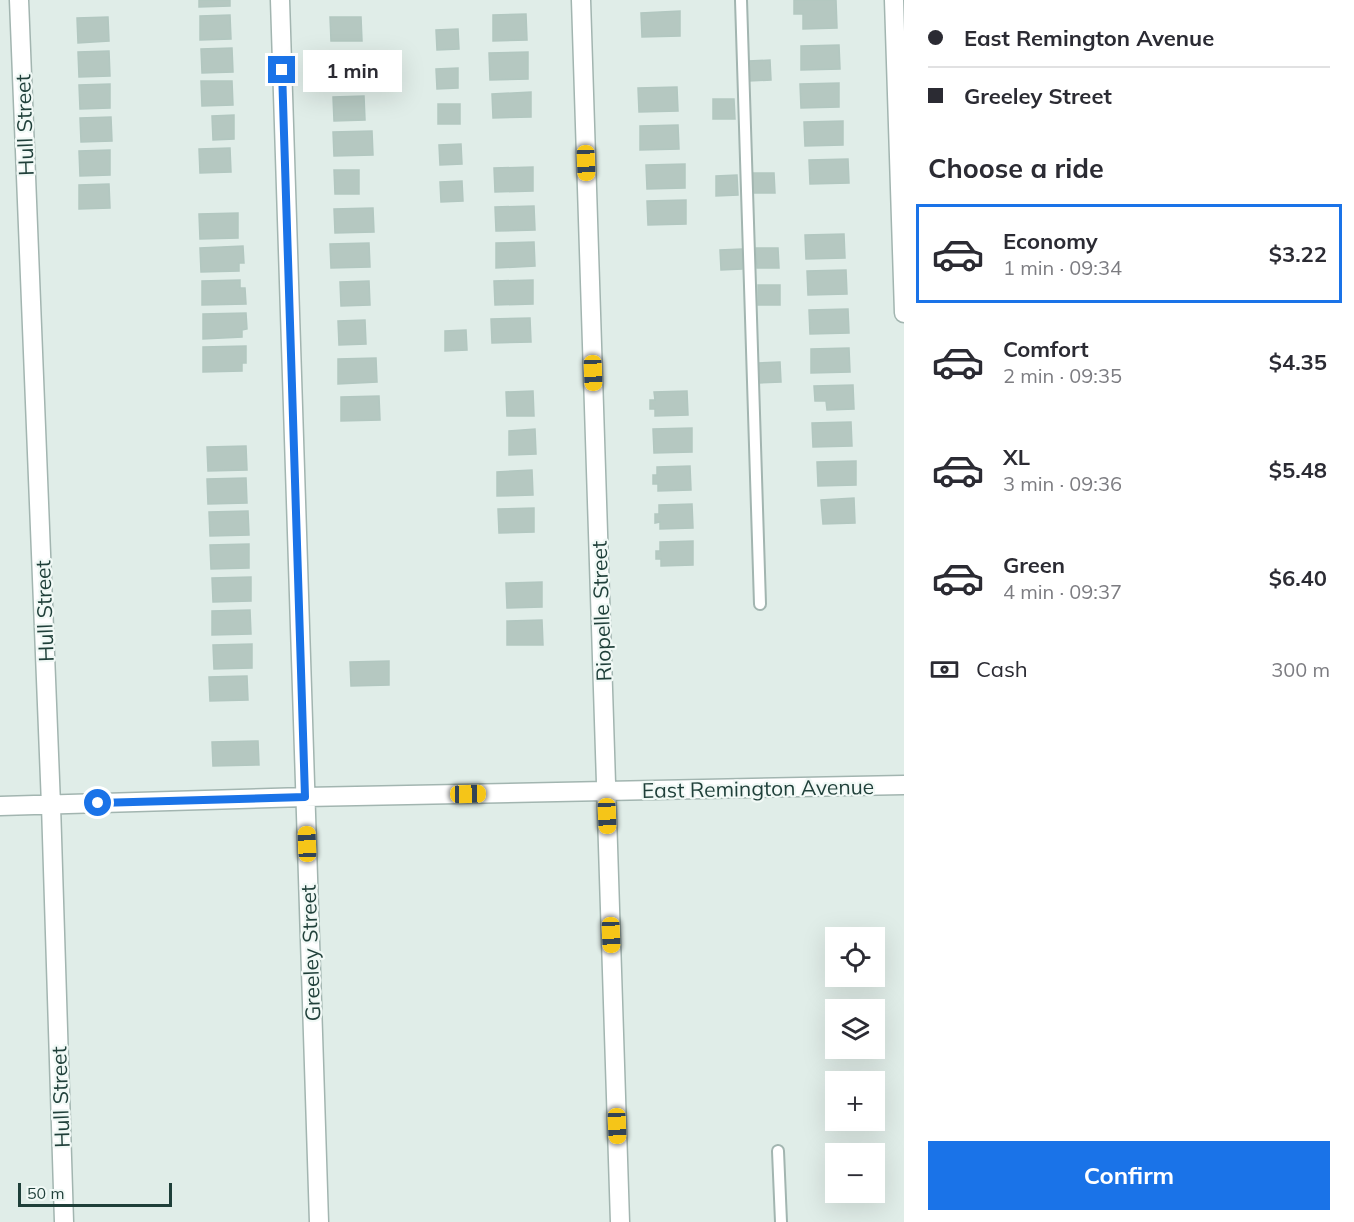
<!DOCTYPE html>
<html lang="en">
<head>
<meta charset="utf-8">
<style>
  :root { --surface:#fff; --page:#f7f7f7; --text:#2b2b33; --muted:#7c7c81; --line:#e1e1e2; --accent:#1a73e8 }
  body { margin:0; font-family:Mulish,sans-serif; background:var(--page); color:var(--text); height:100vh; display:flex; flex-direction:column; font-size:22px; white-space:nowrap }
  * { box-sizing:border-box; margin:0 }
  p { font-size:20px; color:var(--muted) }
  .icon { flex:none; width:33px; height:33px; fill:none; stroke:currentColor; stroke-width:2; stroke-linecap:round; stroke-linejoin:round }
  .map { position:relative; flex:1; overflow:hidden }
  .sheet { display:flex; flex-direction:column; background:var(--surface); width:450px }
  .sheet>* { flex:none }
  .top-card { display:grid; align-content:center; height:132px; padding:0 24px; background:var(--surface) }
  .buttons { position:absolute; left:825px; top:927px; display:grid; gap:12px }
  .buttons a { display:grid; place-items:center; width:60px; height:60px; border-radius:0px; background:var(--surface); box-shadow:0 6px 24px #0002; font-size:30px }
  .scale { position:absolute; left:18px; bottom:15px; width:154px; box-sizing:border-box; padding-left:6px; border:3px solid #1f3f39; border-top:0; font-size:16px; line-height:21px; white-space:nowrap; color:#1f3f39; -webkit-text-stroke:4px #f1f9f6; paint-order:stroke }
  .end { position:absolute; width:27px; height:27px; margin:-14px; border:8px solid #1a73e8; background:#fff; box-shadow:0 0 0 3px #fff }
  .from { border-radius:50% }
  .bubble { position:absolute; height:42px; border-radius:0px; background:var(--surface); box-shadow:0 6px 24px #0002; font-size:20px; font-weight:700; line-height:42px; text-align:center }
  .car { position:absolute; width:18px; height:36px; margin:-18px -9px; border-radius:8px; box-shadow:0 0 4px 2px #0007; background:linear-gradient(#f5c518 24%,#345 0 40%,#f5c518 0 76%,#345 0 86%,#f5c518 0) }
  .top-card b { display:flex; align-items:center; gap:21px; height:57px; font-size:22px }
  .top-card b+b { border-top:2px solid var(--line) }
  .top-card i { width:15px; height:15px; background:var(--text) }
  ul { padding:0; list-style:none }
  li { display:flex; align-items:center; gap:18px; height:99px; margin:0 12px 9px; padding:0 12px; border:3px solid transparent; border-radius:0px }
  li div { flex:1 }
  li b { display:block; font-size:22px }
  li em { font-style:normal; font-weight:700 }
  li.active { border-color:var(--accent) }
  li>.icon { width:54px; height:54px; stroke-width:1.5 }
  h2 { padding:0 24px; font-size:27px; line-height:72px }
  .pay { display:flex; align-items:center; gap:15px; height:66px; padding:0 24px; font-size:22px }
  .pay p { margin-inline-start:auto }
  .button { display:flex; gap:12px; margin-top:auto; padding:12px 24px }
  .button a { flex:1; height:69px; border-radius:0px; background:var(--accent); color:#fff; font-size:24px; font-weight:700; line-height:69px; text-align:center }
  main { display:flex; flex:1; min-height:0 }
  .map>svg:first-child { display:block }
  .building { fill:#b5c8c1; stroke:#b2c7c0; stroke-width:1.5 }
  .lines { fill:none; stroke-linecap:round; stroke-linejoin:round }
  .service-casing { stroke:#a2b5b0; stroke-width:14 }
  .minor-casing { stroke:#a2b5b0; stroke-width:21 }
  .service { stroke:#fff; stroke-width:10 }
  .minor { stroke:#fff; stroke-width:18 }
  .route { stroke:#1a73e8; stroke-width:8 }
  .labels { text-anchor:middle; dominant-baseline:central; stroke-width:4.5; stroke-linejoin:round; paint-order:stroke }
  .street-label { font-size:21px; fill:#1f3f39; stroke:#f1f9f6 }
</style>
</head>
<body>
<main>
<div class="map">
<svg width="904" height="1222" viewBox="0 0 904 1222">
  <rect width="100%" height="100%" fill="#e0ede8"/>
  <path class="building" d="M199,0H230V6L199,7Z
    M794,0H836L837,28L803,29V14H794Z
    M680,11V36L642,37L641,13Z
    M526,14L527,40L493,41V15Z
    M230,15L231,39L200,40V16Z
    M108,17L109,41L78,43L77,18Z
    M330,17H361L362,41H331Z
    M458,29L459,49L437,50L436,30Z
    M839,45L840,69L801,70V46Z
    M232,48L233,72L202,73L201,49Z
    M109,51L110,76L79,77L78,52Z
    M528,52V79L490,80L489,53Z
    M363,59L364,84H333L332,60Z
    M770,60L771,80L749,81V61Z
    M458,68V88L437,89L436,69Z
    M201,81H232L233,105L202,106Z
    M839,83V107L801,108L800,84Z
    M110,84V108L80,109L79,85Z
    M677,87L678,111L639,112L638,88Z
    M531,92V117L493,118L492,94Z
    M364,96L365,120L334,121L333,97Z
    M713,99H734L735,119H713Z
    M438,104H460V124H438Z
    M234,115V139L213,140L212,116Z
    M111,117L112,141L81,142L80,118Z
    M843,121V145L805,146L804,122Z
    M678,125L679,149L640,150V126Z
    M372,131L373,155L334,156L333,132Z
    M461,144L462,164L440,165L439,145Z
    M230,148L231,172L200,173L199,149Z
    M110,150V175L80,176L79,151Z
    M848,159L849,183L810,184L809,160Z
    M685,164V188L647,189L646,165Z
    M533,167V191L495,192L494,168Z
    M334,170H359V194H335Z
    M752,173H774L775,193H753Z
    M737,175L738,195L716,196V176Z
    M462,181L463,201L441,202L440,182Z
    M109,184L110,208L79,209V185Z
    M686,200V224L648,225L647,201Z
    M534,206L535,230L496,231L495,207Z
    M373,208L374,232L335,233L334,209Z
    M238,213V238L200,239L199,214Z
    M844,234L845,258L806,259L805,235Z
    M534,242L535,266L496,268V243Z
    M369,243L370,267L331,268L330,244Z
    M243,246L244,263H239V271L201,272L200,248Z
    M756,248H778L779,268H757Z
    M742,249V269L721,270L720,250Z
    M846,270L847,294L808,295L807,271Z
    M240,280V288H245L246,304L202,305V281Z
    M533,280V304L495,305L494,281Z
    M369,281L370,305L341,306L340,282Z
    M758,285H780V305H758Z
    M848,309L849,333L810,334L809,310Z
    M246,313L247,329L242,330V337L203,339V314Z
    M530,318L531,342L492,343L491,319Z
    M365,320L366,344L339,345L338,321Z
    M466,330L467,350L445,351V331Z
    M246,346V363H242V371L203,372V347Z
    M849,348L850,372L811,373V349Z
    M376,358L377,382L338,384V359Z
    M780,362L781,382L759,383L758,363Z
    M853,385L854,409L827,410L826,401H815L814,386Z
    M533,391L534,416H507L506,392Z
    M687,391L688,415L655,416V409H650V400H655L654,392Z
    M379,396L380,420L341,421V397Z
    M851,422L852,446L813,447L812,423Z
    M692,428V452L654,453L653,429Z
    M535,429L536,454L509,455V431Z
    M246,446L247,470L208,471L207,447Z
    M856,461V485L818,486L817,462Z
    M690,466L691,490L658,491V484H653V475H657V467Z
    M532,470L533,495L497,496V472Z
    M246,478L247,503L208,504L207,479Z
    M854,498L855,523L823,524L821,500Z
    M692,504L693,528L660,529V522L655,523V514H659V505Z
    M534,508V532L499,533L498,509Z
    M248,511L249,535L210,536L209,512Z
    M693,541V565L661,566V559H656V551H660V542Z
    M249,544V568L211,569L210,545Z
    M251,577V601L213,602L212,578Z
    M542,582V607L507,608L506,583Z
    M250,610L251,634L212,635V611Z
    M542,620L543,645H507V621Z
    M252,644V668L214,669L213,645Z
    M389,661V685L351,686L350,662Z
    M247,676L248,700L210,701L209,677Z
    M258,741L259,765L213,766L212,742Z"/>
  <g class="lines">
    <defs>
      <path id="service" d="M741,0L760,604
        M778,1151L781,1222"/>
      <path id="minor" d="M19,0L51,805L64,1222
        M280,0L319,1222
        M581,0L620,1222
        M894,0L904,313
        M0,806L305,797L904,785"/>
    </defs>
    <use href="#service" class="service-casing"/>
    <use href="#minor" class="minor-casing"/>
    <use href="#service" class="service"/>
    <use href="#minor" class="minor"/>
  </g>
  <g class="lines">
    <path class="route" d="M98,803L305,797L282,70"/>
  </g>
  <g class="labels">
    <g class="street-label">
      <text transform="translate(24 125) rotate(-92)">Hull Street</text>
      <text transform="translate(44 611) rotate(-92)">Hull Street</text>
      <text transform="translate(601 611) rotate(-92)">Riopelle Street</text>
      <text transform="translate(758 788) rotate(-1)">East Remington Avenue</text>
      <text transform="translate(310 953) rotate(-92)">Greeley Street</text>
      <text transform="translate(60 1097) rotate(-92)">Hull Street</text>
    </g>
  </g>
</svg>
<div class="buttons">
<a><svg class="icon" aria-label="locate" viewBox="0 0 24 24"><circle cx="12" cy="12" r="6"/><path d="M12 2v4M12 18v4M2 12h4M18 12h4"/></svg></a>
<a><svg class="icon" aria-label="layers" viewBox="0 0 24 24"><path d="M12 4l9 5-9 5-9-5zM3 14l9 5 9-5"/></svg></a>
<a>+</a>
<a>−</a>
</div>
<div class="scale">50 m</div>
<i class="end from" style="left:98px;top:803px"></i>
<i class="end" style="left:282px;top:70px"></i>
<div class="bubble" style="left:303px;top:50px;width:99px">1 min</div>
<i class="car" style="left:586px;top:163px;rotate:178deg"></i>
<i class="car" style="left:593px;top:373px;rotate:178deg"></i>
<i class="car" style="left:468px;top:794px;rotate:89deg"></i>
<i class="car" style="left:607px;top:816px;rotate:178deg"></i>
<i class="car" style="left:307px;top:844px;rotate:358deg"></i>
<i class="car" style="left:611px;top:935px;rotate:178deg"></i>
<i class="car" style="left:617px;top:1126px;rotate:178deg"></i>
</div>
<section class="sheet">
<div class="top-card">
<b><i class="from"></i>East Remington Avenue</b>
<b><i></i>Greeley Street</b>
</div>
<h2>Choose a ride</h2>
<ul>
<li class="active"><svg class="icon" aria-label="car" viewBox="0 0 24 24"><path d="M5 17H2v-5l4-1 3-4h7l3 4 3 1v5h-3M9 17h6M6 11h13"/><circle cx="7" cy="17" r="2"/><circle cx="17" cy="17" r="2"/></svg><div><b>Economy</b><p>1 min · 09:34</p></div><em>$3.22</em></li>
<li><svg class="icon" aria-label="car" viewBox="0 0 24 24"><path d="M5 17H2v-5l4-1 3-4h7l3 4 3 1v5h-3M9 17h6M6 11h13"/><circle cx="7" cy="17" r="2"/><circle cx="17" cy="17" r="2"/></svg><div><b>Comfort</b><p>2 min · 09:35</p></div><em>$4.35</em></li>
<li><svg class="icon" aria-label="car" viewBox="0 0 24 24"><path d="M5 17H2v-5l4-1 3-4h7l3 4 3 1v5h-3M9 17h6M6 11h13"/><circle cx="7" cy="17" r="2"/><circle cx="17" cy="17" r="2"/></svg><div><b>XL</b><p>3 min · 09:36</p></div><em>$5.48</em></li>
<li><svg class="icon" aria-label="car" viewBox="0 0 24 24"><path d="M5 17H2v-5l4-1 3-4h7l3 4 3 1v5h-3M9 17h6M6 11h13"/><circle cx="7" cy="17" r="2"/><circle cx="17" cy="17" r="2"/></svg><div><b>Green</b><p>4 min · 09:37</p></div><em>$6.40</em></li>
</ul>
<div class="pay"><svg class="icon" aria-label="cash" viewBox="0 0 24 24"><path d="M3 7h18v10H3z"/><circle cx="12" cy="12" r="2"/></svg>Cash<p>300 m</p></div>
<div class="button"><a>Confirm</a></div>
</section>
</main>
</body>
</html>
